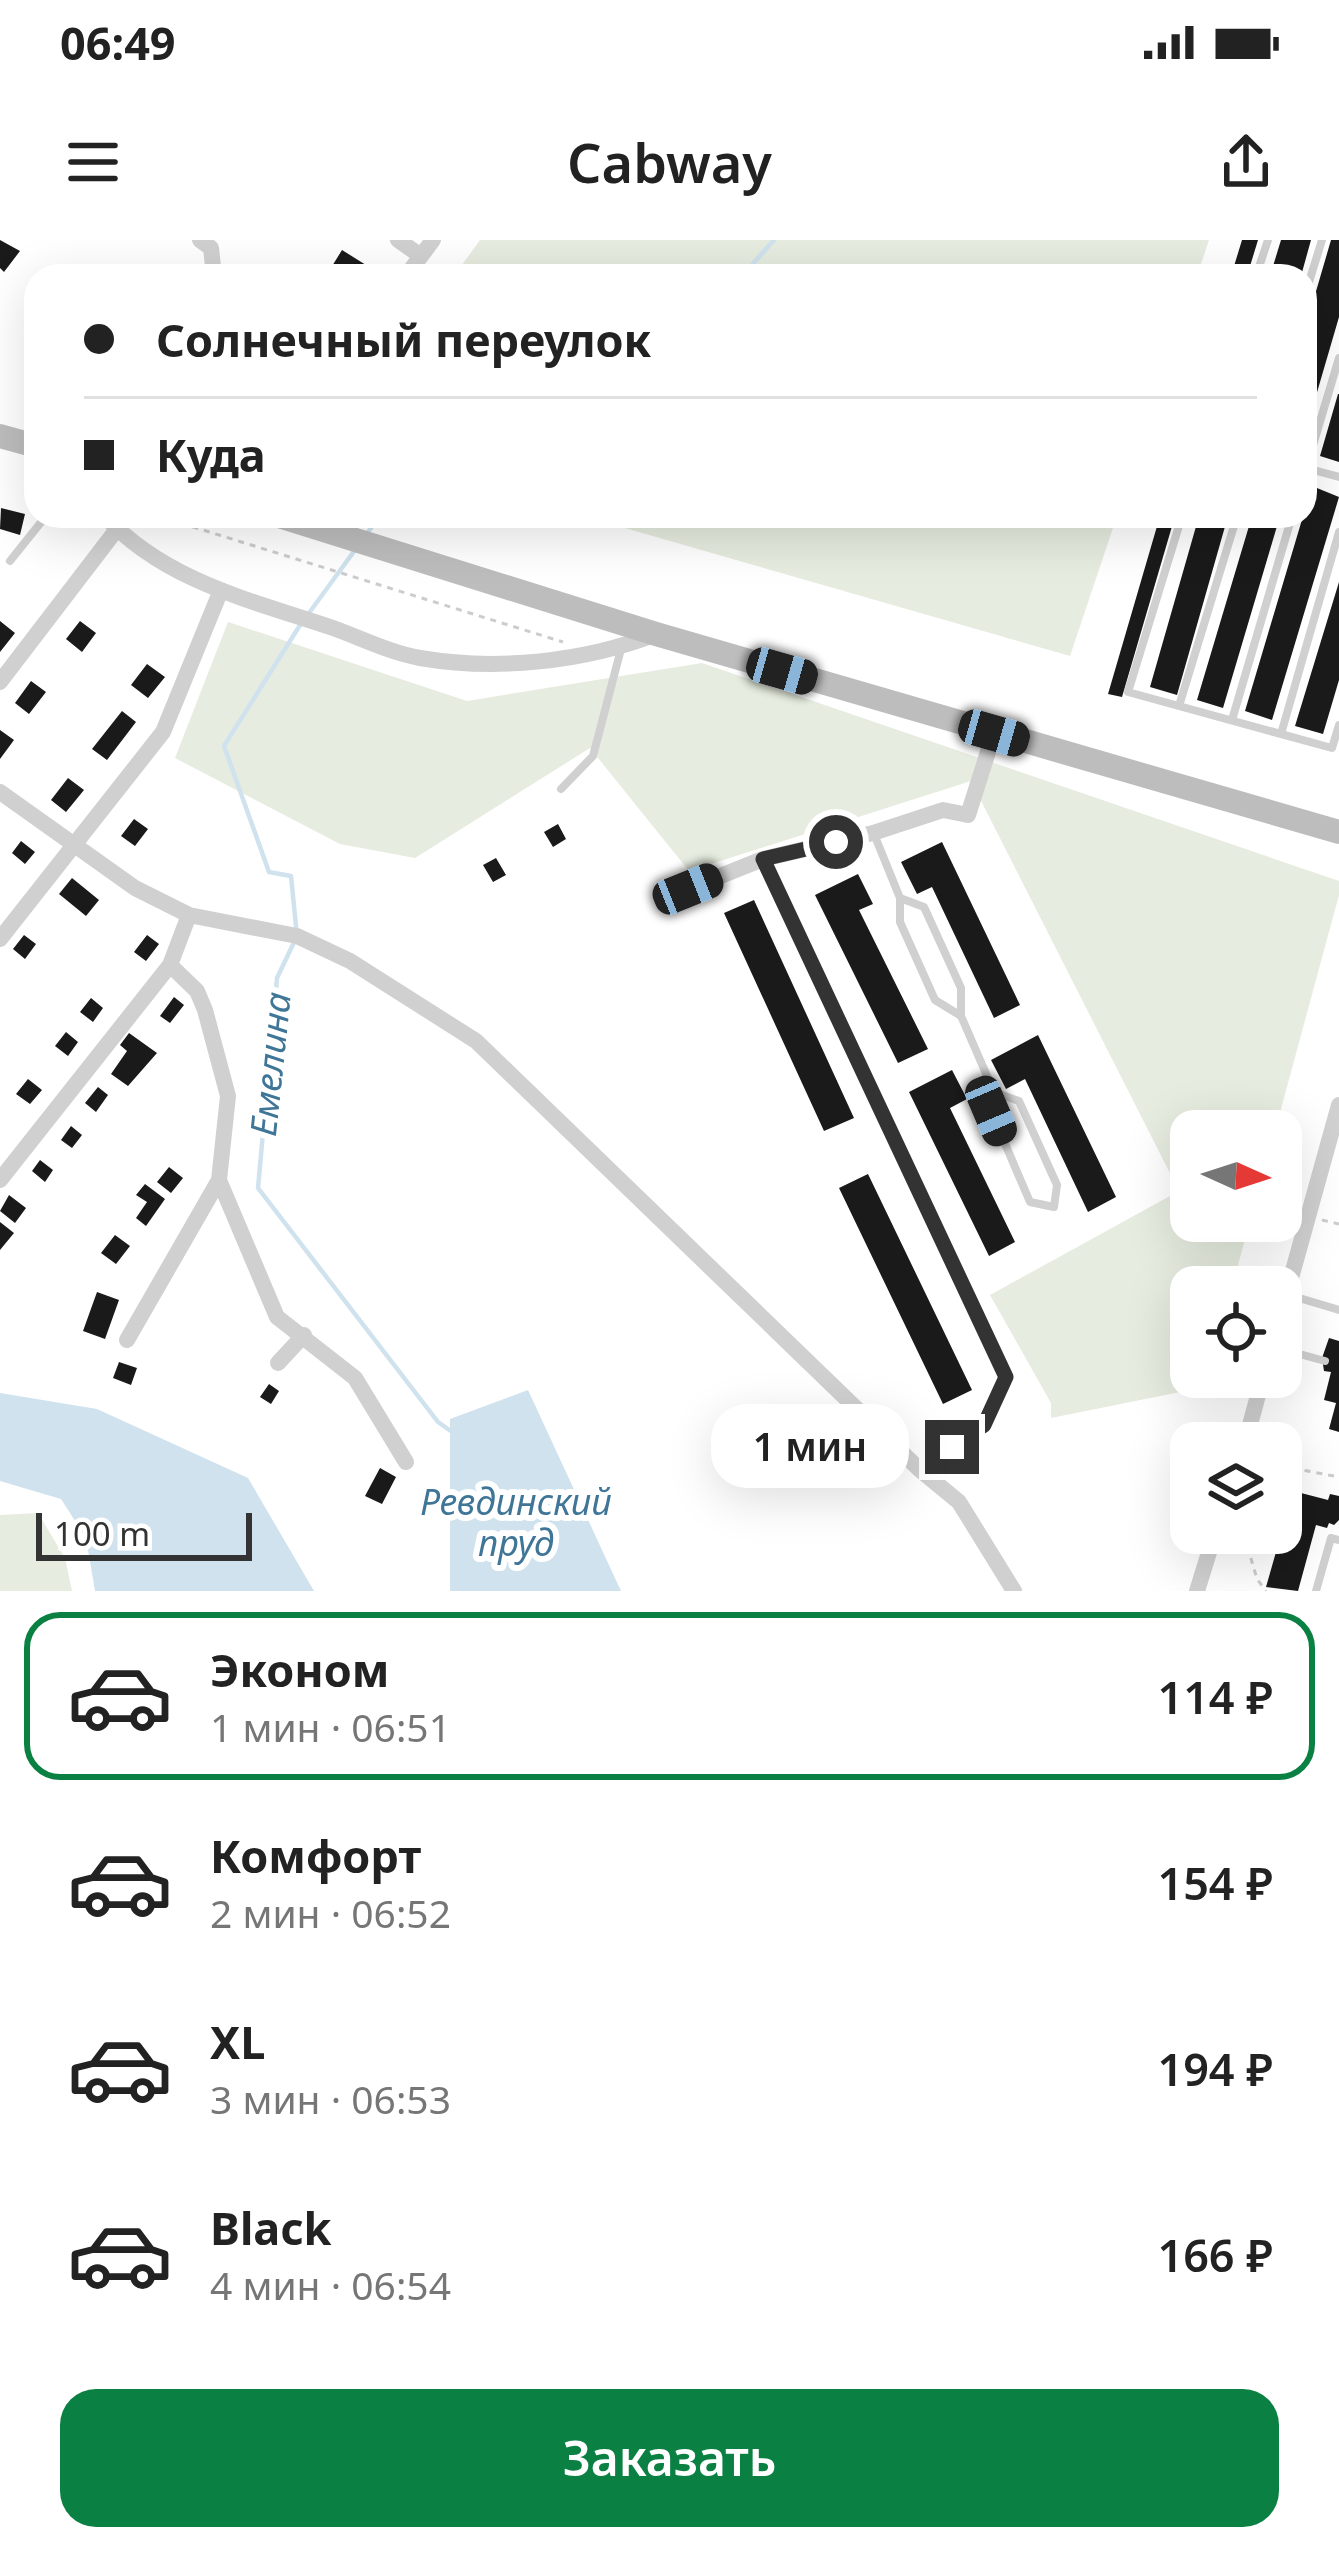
<!DOCTYPE html>
<html lang="ru">
<head>
<meta charset="utf-8">
<style>
  :root { --surface:#fff; --page:#f6f6f6; --text:#222; --muted:#767676; --line:#e0e0e0; --accent:#0b8043 }
  body { margin:0; font-family:"Noto Sans",sans-serif; background:var(--page); color:var(--text); height:100vh; display:flex; flex-direction:column; font-size:45px; white-space:nowrap }
  * { box-sizing:border-box; margin:0 }
  p { font-size:39px; color:var(--muted) }
  .icon { flex:none; width:66px; height:66px; fill:none; stroke:currentColor; stroke-width:2; stroke-linecap:round; stroke-linejoin:round }
  .map { position:relative; height:1351px; overflow:hidden }
  .details { display:flex; flex-direction:column; background:var(--surface); flex:1 }
  .details>* { flex:none }
  .banner { position:absolute; left:24px; top:24px; width:1293px; height:264px; border-radius:36px; box-shadow:0 12px 48px #0002; display:grid; align-content:center; height:264px; padding:0 60px; background:var(--surface) }
  .needle { width:78px; rotate:93deg }
  .controls { position:absolute; left:1170px; top:870px; display:grid; gap:24px }
  .controls a { display:grid; place-items:center; width:132px; height:132px; border-radius:24px; background:var(--surface); box-shadow:0 12px 48px #0002; font-size:60px }
  .scale { position:absolute; left:36px; bottom:30px; width:216px; box-sizing:border-box; padding-left:12px; border:6px solid #333; border-top:0; font-size:33px; line-height:42px; white-space:nowrap; color:#333; -webkit-text-stroke:9px #fff; paint-order:stroke }
  .end { position:absolute; width:54px; height:54px; margin:-27px; border:15px solid #333; background:#fff; box-shadow:0 0 0 6px #fff }
  .from { border-radius:50% }
  .bubble { position:absolute; height:84px; border-radius:36px; background:var(--surface); box-shadow:0 12px 48px #0002; font-size:39px; font-weight:600; line-height:84px; text-align:center }
  .car { position:absolute; width:36px; height:72px; margin:-36px -18px; border-radius:15px; box-shadow:0 0 9px 3px #0007; background:linear-gradient(#222 24%,#8ab4d8 0 40%,#222 0 76%,#8ab4d8 0 86%,#222 0) }
  .banner b { display:flex; align-items:center; gap:42px; height:114px; font-size:45px }
  .banner b+b { border-top:3px solid var(--line) }
  .banner i { width:30px; height:30px; background:var(--text) }
  ul { padding:21px 0 0; list-style:none }
  li { display:flex; align-items:center; gap:36px; height:168px; margin:0 24px 18px; padding:0 36px; border:6px solid transparent; border-radius:36px }
  li div { flex:1 }
  li b { display:block; font-size:45px }
  li em { font-style:normal; font-weight:600 }
  li.current { border-color:var(--accent) }
  li>.icon { width:108px; height:108px; stroke-width:1.5 }
  .action { display:flex; gap:24px; margin-top:auto; padding:24px 60px }
  .action a { flex:1; height:138px; border-radius:36px; background:var(--accent); color:#fff; font-size:48px; font-weight:600; line-height:138px; text-align:center }
  .status { display:flex; justify-content:space-between; align-items:center; height:84px; padding:0 60px; background:var(--surface); direction:ltr }
  .status svg { height:33px; fill:currentColor }
  header { display:flex; justify-content:space-between; align-items:center; height:156px; padding:0 60px; background:var(--surface); font-size:54px; font-weight:600 }
  .map>svg:first-child { display:block }
  .green { fill:#e6ecdf }
  .water { fill:#cfe2ee }
  .lines { fill:none; stroke-linecap:round; stroke-linejoin:round }
  .stream { stroke:#cfe2ee; stroke-width:4.5 }
  .building { fill:#1a1a1a }
  .path { stroke:#cdcdcd; stroke-width:3; stroke-dasharray:6 6; stroke-linecap:butt }
  .lane { stroke:#d0d0d0; stroke-width:8 }
  .street { stroke:#d0d0d0; stroke-width:16 }
  .secondary { stroke:#bdbdbd; stroke-width:24 }
  .route { stroke:#333; stroke-width:15 }
  .labels { text-anchor:middle; dominant-baseline:central; stroke-width:12; stroke-linejoin:round; paint-order:stroke }
  .water-label { font-size:36px; font-style:italic; fill:#3f7597; stroke:#fff }
</style>
</head>
<body>
<div class="status"><b>06:49</b><svg viewBox="0 0 49 12"><path d="M0 12V9h3v3zM5 12V6h3v6zM10 12V3h3v9zM15 12V0h3v12zM26 1h20v11H26zM47 4h2v5h-2z"/></svg></div>
<header><svg class="icon" aria-label="menu" viewBox="0 0 24 24"><path d="M4 6h16M4 12h16M4 18h16"/></svg>Cabway<svg class="icon" aria-label="share" viewBox="0 0 24 24"><path d="M12 15V3M7 8l5-5 5 5M5 13v7h14v-7"/></svg></header>
<div class="map">
<svg width="1339" height="1351" viewBox="0 0 1339 1351">
  <rect width="100%" height="100%" fill="#fff"/>
  <path class="green" d="M480,0H1209L1197,36H454Z
    M583,276H1117L1070,416Z
    M228,382L467,461L702,423L1339,641V655L1275,891H1191V981H1250L1232,1047H1191V1137H1208L1205,1147L1051,1178V1163L990,1055L1179,951L971,541L689,631L590,508L415,618L340,604L175,518Z
    M38,1273L65,1318L72,1351H0V1275Z"/>
  <path class="water" d="M528,1150L621,1351H450V1179Z
    M0,1153L97,1169L248,1238L314,1351H95L86,1298L61,1259L0,1241Z"/>
  <g class="lines">
    <path class="stream" d="M742,36L774,0
      M365,296L380,276
      M309,373L355,310
      M302,382L224,506L269,632L291,636L297,696L277,738L258,948L438,1182L455,1194"/>
  </g>
  <path class="building" d="M0,0L20,11L4,32L0,28Z
    M1242,0H1258L1247,36H1231Z
    M1281,0H1311L1301,36H1270Z
    M1331,0H1339V77L1306,190L1305,89Z
    M342,10L374,30L370,36H326Z
    M1338,154H1339V222L1320,216Z
    M1312,246L1339,257L1272,480L1245,471Z
    M1,268L25,274L20,295L0,289Z
    M1160,276H1175L1122,457L1108,454Z
    M1199,276H1228L1177,455L1150,447Z
    M1252,276H1280L1223,468L1197,460Z
    M1339,342V440L1323,494L1295,486Z
    M0,381L15,393L0,412Z
    M80,381L96,393L82,412L66,399Z
    M147,424L165,437L148,458L131,445Z
    M31,441L46,452L29,474L15,463Z
    M122,471L136,482L107,520L92,509Z
    M0,490L14,500L0,519Z
    M68,538L84,550L66,572L51,560Z
    M134,579L148,589L135,606L121,596Z
    M558,584L566,599L553,607L544,592Z
    M21,601L35,612L25,624L12,613Z
    M942,602L1020,765L994,778L932,647L917,654L901,622Z
    M496,618L506,635L493,642L483,625Z
    M858,634L873,664L859,670L928,809L898,823L815,655Z
    M72,638L99,660L86,676L59,654Z
    M754,660L854,878L824,891L724,673Z
    M24,695L36,704L25,719L13,709Z
    M147,695L159,704L146,721L134,712Z
    M174,757L184,765L170,783L160,776Z
    M91,758L103,768L93,782L80,772Z
    M66,792L78,802L68,816L55,806Z
    M129,793L157,813L128,846L111,834L127,811L120,805Z
    M1038,795L1116,957L1088,972L1025,839L1006,849L991,820Z
    M952,830L967,859L950,868L1015,1002L989,1016L909,852Z
    M28,839L42,850L30,864L16,854Z
    M98,847L108,855L96,872L85,863Z
    M71,886L82,895L72,908L61,900Z
    M40,920L53,930L45,942L32,931Z
    M169,927L183,938L171,953L157,942Z
    M868,934L972,1150L943,1164L839,948Z
    M145,944L165,959L146,986L136,978L147,962L136,955Z
    M9,955L26,968L15,983L0,971Z
    M0,982L14,993L0,1010Z
    M115,995L130,1006L116,1024L101,1013Z
    M97,1052L119,1060L105,1099L83,1091Z
    M1329,1098L1339,1101V1192L1329,1189L1336,1163L1324,1160L1331,1132L1324,1131L1322,1118Z
    M119,1122L137,1128L131,1145L113,1138Z
    M269,1144L279,1151L271,1164L260,1157Z
    M380,1228L396,1237L382,1264L365,1256Z
    M1301,1253L1328,1260L1330,1254L1339,1256V1280L1334,1285L1329,1283L1327,1288L1316,1285L1298,1351L1266,1347L1286,1277L1294,1279Z"/>
  <g class="lines">
    <path class="path" d="M158,276L563,402
      M1322,980L1339,984
      M1281,1226L1339,1237
      M1244,1295L1257,1339L1266,1351"/>
    <path class="lane" d="M1256,36L1268,0
      M1305,55L1322,0
      M1306,228L1339,237
      M1305,232L1339,118
      M1182,276L1128,452L1332,508L1339,485
      M10,321L46,276
      M1179,466L1237,276
      M1232,480L1292,276
      M1281,494L1339,292
      M561,549L593,516L621,409
      M874,594L900,658V682L935,760L961,776L994,852L991,871L1030,962L1054,967L1057,945L1019,861L994,852
      M764,620L1006,1137L984,1185L921,1227
      M900,658L924,667L961,748V775
      M1289,1055L1339,1070
      M1281,1109L1325,1121
      M1316,1351L1331,1298L1339,1300"/>
    <path class="street" d="M200,0L211,8L214,36
      M398,0L421,16
      M406,36L433,0
      M105,276C164,341 253,361 333,388C361,398 391,413 420,418C496,431 584,422 656,394
      M0,442L117,289
      M0,552L135,648L189,675L297,696L350,721L476,801L919,1229L959,1262L1014,1351
      M688,649L763,619L873,593L943,570L968,575L994,493
      M0,699L163,492L221,350
      M170,725L197,751L205,770L228,856L219,940L277,1077L355,1138L406,1222
      M0,940L170,725L189,675
      M1281,1074L1339,865
      M127,1100L219,940
      M278,1123L304,1095
      M1245,1203L1263,1137
      M1197,1351L1215,1293"/>
    <path class="secondary" d="M0,196L36,206
      M279,276L656,394L1339,592"/>
  </g>
  <g class="lines">
    <path class="route" d="M836,602L763,619L1006,1137L984,1185L952,1207"/>
  </g>
  <g class="labels">
    <g class="water-label">
      <text transform="translate(270 824) rotate(-84)">Емелина</text>
      <text x="516" y="1261">Ревдинский<tspan x="516" dy="41">пруд</tspan></text>
    </g>
  </g>
</svg>
<div class="controls">
<a><svg class="needle" viewBox="-14 -14 28 28"><path d="M0-13l5 13h-10z" fill="#e53935"/><path d="M0 13l5-13h-10z" fill="#767676"/></svg></a>
<a><svg class="icon" aria-label="locate" viewBox="0 0 24 24"><circle cx="12" cy="12" r="6"/><path d="M12 2v4M12 18v4M2 12h4M18 12h4"/></svg></a>
<a><svg class="icon" aria-label="layers" viewBox="0 0 24 24"><path d="M12 4l9 5-9 5-9-5zM3 14l9 5 9-5"/></svg></a>
</div>
<div class="scale">100 m</div>
<i class="end from" style="left:836px;top:602px"></i>
<i class="end" style="left:952px;top:1207px"></i>
<div class="bubble" style="left:711px;top:1164px;width:198px">1 мин</div>
<i class="car" style="left:782px;top:431px;rotate:106deg"></i>
<i class="car" style="left:994px;top:493px;rotate:106deg"></i>
<i class="car" style="left:688px;top:649px;rotate:68deg"></i>
<i class="car" style="left:991px;top:871px;rotate:157deg"></i>
<div class="banner">
<b><i class="from"></i>Солнечный переулок</b>
<b><i></i>Куда</b>
</div>
</div>
<section class="details">
<ul>
<li class="current"><svg class="icon" aria-label="car" viewBox="0 0 24 24"><path d="M5 17H2v-5l4-1 3-4h7l3 4 3 1v5h-3M9 17h6M6 11h13"/><circle cx="7" cy="17" r="2"/><circle cx="17" cy="17" r="2"/></svg><div><b>Эконом</b><p>1 мин · 06:51</p></div><em>114 ₽</em></li>
<li><svg class="icon" aria-label="car" viewBox="0 0 24 24"><path d="M5 17H2v-5l4-1 3-4h7l3 4 3 1v5h-3M9 17h6M6 11h13"/><circle cx="7" cy="17" r="2"/><circle cx="17" cy="17" r="2"/></svg><div><b>Комфорт</b><p>2 мин · 06:52</p></div><em>154 ₽</em></li>
<li><svg class="icon" aria-label="car" viewBox="0 0 24 24"><path d="M5 17H2v-5l4-1 3-4h7l3 4 3 1v5h-3M9 17h6M6 11h13"/><circle cx="7" cy="17" r="2"/><circle cx="17" cy="17" r="2"/></svg><div><b>XL</b><p>3 мин · 06:53</p></div><em>194 ₽</em></li>
<li><svg class="icon" aria-label="car" viewBox="0 0 24 24"><path d="M5 17H2v-5l4-1 3-4h7l3 4 3 1v5h-3M9 17h6M6 11h13"/><circle cx="7" cy="17" r="2"/><circle cx="17" cy="17" r="2"/></svg><div><b>Black</b><p>4 мин · 06:54</p></div><em>166 ₽</em></li>
</ul>
<div class="action"><a>Заказать</a></div>
</section>
</body>
</html>
